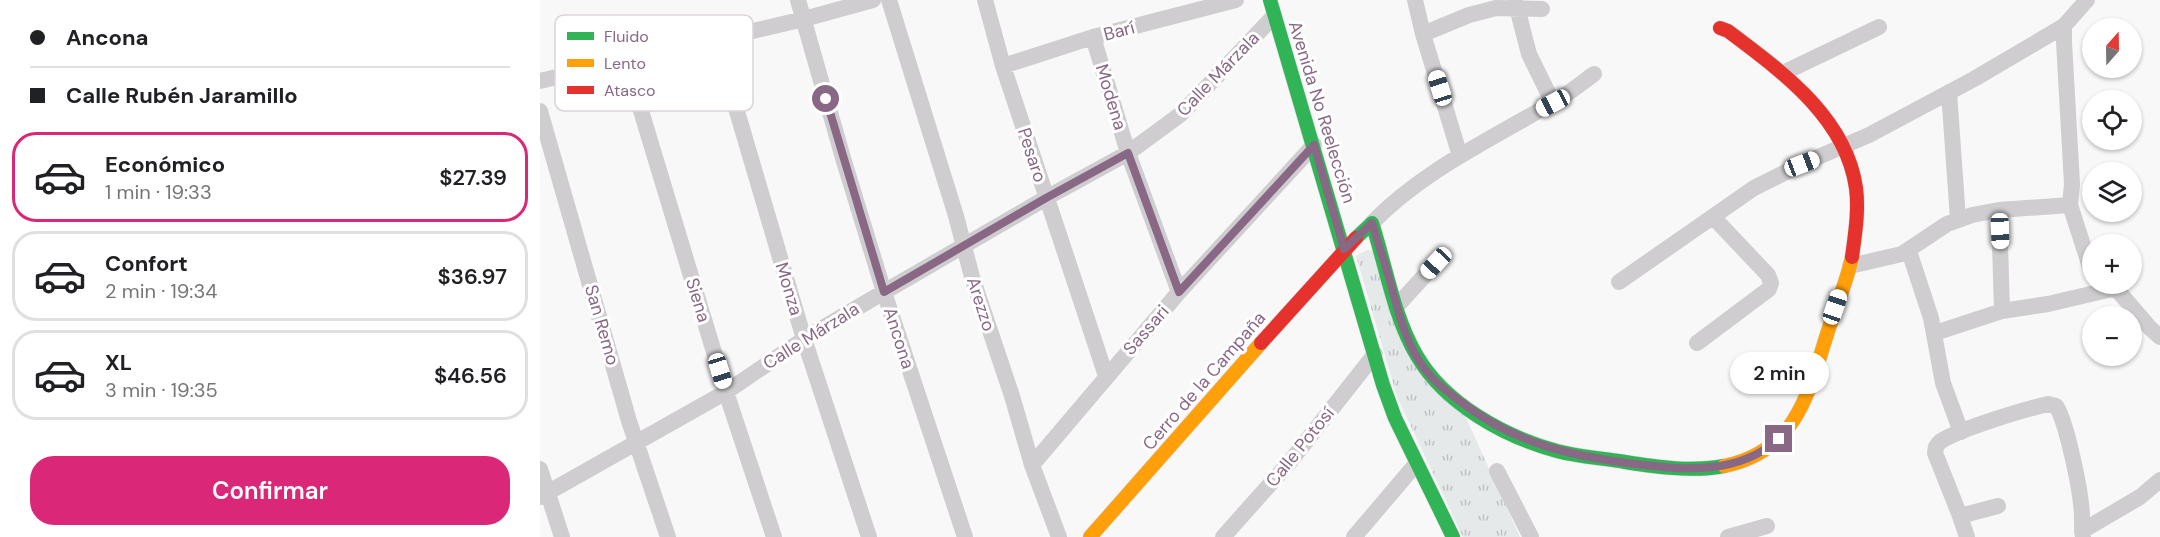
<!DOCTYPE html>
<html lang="es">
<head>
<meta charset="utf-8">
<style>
  :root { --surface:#fff; --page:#f6f6f6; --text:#202124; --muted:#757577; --line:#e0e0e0; --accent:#db2777 }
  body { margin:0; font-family:"DM Sans",sans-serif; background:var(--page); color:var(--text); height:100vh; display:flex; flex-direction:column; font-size:22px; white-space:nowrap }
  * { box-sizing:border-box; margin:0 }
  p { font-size:20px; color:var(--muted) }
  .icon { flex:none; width:33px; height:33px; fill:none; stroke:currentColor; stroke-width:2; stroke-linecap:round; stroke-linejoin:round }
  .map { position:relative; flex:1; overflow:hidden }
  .side { display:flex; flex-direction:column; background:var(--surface); width:540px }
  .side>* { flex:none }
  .guide { display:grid; align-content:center; height:132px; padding:0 30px; background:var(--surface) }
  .needle { width:39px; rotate:20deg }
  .controls { position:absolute; left:1542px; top:18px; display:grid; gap:12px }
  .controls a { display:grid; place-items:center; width:60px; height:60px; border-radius:50%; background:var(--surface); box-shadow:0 2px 4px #0004; font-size:30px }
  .end { position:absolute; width:27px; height:27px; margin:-14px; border:8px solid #886885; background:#fff; box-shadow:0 0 0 3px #fff }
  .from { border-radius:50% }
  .bubble { position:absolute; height:42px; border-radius:21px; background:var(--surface); box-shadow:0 2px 4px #0004; font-size:20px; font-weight:600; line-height:42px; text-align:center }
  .car { position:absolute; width:18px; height:36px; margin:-18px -9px; border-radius:8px; box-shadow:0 0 4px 2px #0007; background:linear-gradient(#fff 24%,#345 0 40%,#fff 0 76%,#345 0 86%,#fff 0) }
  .guide b { display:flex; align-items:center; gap:21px; height:57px; font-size:22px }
  .guide b+b { border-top:2px solid var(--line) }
  .guide i { width:15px; height:15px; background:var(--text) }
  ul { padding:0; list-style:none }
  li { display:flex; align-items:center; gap:18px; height:90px; margin:0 12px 9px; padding:0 18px; border:3px solid var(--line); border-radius:24px }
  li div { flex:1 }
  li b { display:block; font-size:22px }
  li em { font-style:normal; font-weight:600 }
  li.current { border-color:var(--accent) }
  li>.icon { width:54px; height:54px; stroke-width:1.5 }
  .cta { display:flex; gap:12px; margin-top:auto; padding:12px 30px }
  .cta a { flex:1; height:69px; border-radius:24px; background:var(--accent); color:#fff; font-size:24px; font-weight:600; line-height:69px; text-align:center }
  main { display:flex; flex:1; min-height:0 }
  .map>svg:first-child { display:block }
  .park { fill:url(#park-tufts) }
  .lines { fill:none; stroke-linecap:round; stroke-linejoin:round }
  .fast-casing { stroke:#d7d5d6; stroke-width:15 }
  .slow-casing { stroke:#d7d5d6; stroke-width:15 }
  .jam-casing { stroke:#d7d5d6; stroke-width:15 }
  .street { stroke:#cfcdcf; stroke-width:16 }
  .fast { stroke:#30b455; stroke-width:14 }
  .slow { stroke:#ff9f0a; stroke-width:14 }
  .jam { stroke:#e5322d; stroke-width:14 }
  .route { stroke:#886885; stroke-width:8 }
  .labels { text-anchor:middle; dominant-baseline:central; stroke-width:6; stroke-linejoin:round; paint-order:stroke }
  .street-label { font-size:18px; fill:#886885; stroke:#fff }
  .key { fill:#fff; stroke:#dbd2da; stroke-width:1.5 }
  .key-label { font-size:16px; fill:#886885 }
</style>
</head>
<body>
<main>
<section class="side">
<div class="guide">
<b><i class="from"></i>Ancona</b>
<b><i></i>Calle Rubén Jaramillo</b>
</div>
<ul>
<li class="current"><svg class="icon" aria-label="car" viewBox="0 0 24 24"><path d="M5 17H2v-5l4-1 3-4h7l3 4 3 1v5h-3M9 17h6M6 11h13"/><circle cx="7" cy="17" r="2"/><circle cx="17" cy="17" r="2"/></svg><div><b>Económico</b><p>1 min · 19:33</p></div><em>$27.39</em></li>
<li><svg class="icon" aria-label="car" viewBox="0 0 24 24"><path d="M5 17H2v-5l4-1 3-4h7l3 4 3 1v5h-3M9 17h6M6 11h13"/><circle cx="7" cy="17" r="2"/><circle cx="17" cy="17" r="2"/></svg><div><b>Confort</b><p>2 min · 19:34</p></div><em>$36.97</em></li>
<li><svg class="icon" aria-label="car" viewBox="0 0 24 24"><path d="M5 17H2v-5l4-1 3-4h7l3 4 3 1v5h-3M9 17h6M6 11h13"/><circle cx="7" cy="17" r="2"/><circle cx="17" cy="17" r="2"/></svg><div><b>XL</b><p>3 min · 19:35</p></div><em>$46.56</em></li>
</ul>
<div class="cta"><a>Confirmar</a></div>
</section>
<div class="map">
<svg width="1620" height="537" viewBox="0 0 1620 537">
  <defs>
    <pattern id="park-tufts" width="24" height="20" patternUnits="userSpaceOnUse" patternTransform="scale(1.5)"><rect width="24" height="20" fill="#e5e9ea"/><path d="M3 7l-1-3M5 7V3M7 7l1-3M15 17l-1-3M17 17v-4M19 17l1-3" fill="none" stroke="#bfc1c3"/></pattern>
  </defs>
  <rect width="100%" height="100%" fill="#f8f8f8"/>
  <path class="park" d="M827,250L834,251L852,309L927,420L980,537H923L857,397L816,256Z"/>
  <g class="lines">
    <defs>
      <path id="fast" d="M730,0L843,385L855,418L913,537
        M816,238L832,223C846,266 854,318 877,356C905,404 965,437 1017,451C1039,457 1062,458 1085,462C1117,467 1151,472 1184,466"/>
      <path id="slow" d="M1184,466C1259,451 1269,389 1289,328C1297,304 1307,281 1312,257
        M550,537L721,343"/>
      <path id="jam" d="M1180,28L1188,31C1241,71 1306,117 1316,188C1319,211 1315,234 1312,257
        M721,343L816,238"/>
    </defs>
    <use href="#fast" class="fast-casing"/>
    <use href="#slow" class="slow-casing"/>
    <use href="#jam" class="jam-casing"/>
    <path class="street" d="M258,0L303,158L344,292L425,537
      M349,0L416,216L432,277L472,396L492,465L519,537
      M445,0L463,66L566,376
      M875,0L883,34L920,156
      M975,0L989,54L1013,103
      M1547,0L1524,26V42L1532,184L1530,205L1552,273
      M883,34L929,15L956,8L1002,9
      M553,37L588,153L639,292
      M176,40L264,339L329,537
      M86,61L186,392L234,537
      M463,66L553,37L696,0
      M1243,73L1339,27
      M0,81L264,19L333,0
      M1409,92L1418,219
      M0,111L89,421L128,537
      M1459,210L1462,311
      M832,223C882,171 950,140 1012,103C1027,95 1040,84 1054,74
      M1369,251L1391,318L1403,383L1421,432
      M1310,266L1362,254L1407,224L1432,215L1459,210L1530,205
      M1079,282L1214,188L1262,164L1329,135L1434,79L1524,26
      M856,307L896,263
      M1395,333L1462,311L1508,304L1572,289L1579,292L1610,328L1620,337
      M1157,343L1229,289L1231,283L1228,275L1174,218
      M492,465L639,292L774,145
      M0,469L22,537
      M957,471L991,537
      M0,497L186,392L264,339L344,292L506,198L588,153L641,114L734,16
      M1420,516L1458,506
      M1542,531L1600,497L1620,480
      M683,537L749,463L835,354
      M814,537L876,464
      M1188,537L1227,526
      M1427,537L1420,516L1395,453C1395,448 1397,444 1401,441C1422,428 1483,410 1508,404L1516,406C1526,420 1539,484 1541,504C1543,515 1541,526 1543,537"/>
    <use href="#fast" class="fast"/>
    <use href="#slow" class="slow"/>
    <use href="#jam" class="jam"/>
  </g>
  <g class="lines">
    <path class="route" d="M286,99L344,292L506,198L588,153L639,292L774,145L804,249L832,223C837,239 842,255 847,271C857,304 863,340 884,368C894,382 908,392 921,402C974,443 1030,456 1095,464C1146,470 1197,475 1239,439"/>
  </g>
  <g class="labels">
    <g class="street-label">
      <text transform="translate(579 31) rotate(-15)">Barí</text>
      <text transform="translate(678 74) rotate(-46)">Calle Márzala</text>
      <text transform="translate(571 97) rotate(73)">Modena</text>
      <text transform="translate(782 112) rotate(73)">Avenida No Reelección</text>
      <text transform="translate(492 155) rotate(72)">Pesaro</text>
      <text transform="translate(249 289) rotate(73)">Monza</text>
      <text transform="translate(158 300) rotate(73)">Siena</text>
      <text transform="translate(441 304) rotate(72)">Arezzo</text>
      <text transform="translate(62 325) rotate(74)">San Remo</text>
      <text transform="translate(606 330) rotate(-49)">Sassari</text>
      <text transform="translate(271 336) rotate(-32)">Calle Márzala</text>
      <text transform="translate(359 338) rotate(72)">Ancona</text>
      <text transform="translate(664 381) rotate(-49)">Cerro de la Campaña</text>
      <text transform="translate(760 447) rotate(-51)">Calle Potosí</text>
    </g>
  </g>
  <rect x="15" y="15" width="198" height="96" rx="9" class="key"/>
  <rect x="27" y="32" width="27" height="8" fill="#30b455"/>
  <rect x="27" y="59" width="27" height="8" fill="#ff9f0a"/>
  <rect x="27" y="86" width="27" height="8" fill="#e5322d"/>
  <g class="key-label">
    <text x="64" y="42">Fluido</text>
    <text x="64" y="69">Lento</text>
    <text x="64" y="96">Atasco</text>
  </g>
</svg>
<div class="controls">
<a><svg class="needle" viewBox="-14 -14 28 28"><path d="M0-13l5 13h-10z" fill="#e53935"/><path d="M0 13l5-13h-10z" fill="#757577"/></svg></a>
<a><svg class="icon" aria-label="locate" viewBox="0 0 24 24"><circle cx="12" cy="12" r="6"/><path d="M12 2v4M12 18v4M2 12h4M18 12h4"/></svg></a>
<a><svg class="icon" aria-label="layers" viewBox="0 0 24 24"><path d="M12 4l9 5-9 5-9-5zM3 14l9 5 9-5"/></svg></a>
<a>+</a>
<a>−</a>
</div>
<i class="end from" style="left:286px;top:99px"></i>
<i class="end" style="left:1239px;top:439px"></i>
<div class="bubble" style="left:1190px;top:352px;width:99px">2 min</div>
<i class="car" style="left:900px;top:88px;rotate:343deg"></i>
<i class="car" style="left:1013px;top:103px;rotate:242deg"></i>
<i class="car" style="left:1262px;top:164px;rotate:69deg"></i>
<i class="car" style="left:1460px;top:231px;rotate:178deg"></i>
<i class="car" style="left:896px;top:263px;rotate:223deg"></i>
<i class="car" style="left:1295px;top:307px;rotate:19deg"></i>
<i class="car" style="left:180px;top:371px;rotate:163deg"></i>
</div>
</main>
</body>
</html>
